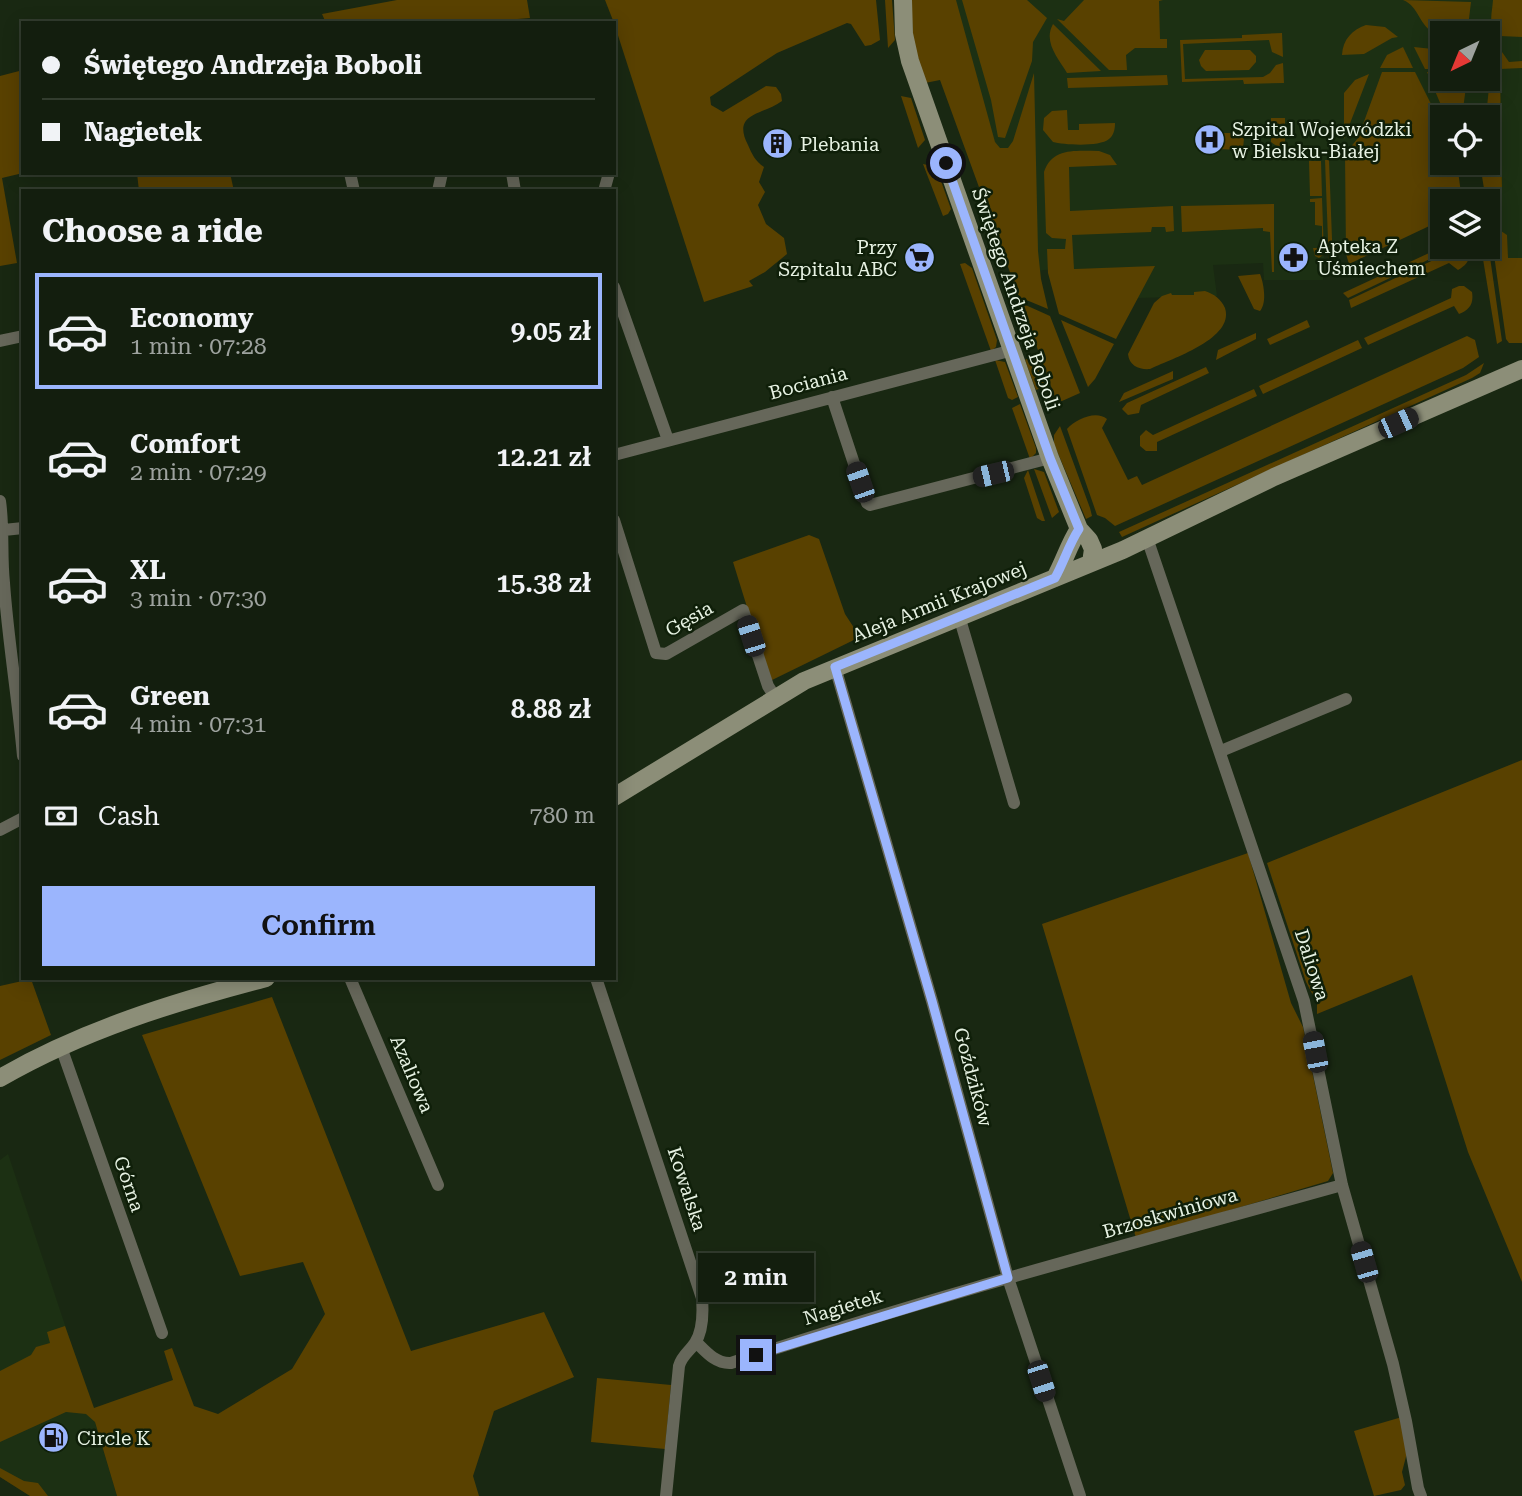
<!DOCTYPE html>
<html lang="en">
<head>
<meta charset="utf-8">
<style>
  :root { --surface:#131e0e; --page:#1c2717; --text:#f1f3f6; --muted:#9da29e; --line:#323c2e; --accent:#9bb5fd }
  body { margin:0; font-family:"Roboto Serif",serif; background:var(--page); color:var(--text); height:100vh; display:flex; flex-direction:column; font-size:26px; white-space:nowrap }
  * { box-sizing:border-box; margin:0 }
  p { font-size:23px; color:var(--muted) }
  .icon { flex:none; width:38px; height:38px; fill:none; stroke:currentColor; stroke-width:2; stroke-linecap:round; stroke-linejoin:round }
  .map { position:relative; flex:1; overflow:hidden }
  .drawer { position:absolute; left:21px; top:189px; width:595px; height:791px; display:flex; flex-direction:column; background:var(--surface); border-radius:0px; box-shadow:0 4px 18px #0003,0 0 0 2px var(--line) }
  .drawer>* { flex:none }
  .top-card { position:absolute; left:21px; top:21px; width:595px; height:154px; border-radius:0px; box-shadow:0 4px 18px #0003,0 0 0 2px var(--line); display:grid; align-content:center; height:154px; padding:0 21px; background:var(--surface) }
  .needle { width:46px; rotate:223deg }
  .buttons { position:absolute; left:1430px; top:21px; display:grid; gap:14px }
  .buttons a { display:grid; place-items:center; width:70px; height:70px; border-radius:0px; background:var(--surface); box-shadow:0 4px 18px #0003,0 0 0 2px var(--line); font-size:35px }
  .end { position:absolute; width:32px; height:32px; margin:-16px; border:9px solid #9bb5fd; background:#111; box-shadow:0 0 0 4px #111 }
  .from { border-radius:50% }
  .bubble { position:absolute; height:49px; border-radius:0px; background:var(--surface); box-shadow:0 4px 18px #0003,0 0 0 2px var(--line); font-size:23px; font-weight:600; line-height:49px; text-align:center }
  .car { position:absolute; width:21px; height:42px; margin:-21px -10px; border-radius:9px; box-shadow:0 0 5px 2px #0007; background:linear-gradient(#222 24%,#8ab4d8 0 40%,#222 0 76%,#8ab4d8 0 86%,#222 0) }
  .top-card b { display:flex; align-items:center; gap:24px; height:66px; font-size:26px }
  .top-card b+b { border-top:2px solid var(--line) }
  .top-card i { width:18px; height:18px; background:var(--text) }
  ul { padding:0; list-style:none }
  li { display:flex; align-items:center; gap:21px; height:116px; margin:0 14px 10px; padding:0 7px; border:4px solid transparent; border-radius:0px }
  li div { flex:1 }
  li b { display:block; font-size:26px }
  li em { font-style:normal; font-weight:600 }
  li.on { border-color:var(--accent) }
  li>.icon { width:63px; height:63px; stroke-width:1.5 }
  h2 { padding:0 21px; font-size:32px; line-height:84px }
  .pay { display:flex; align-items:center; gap:18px; height:77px; padding:0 21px; font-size:26px }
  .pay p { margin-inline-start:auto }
  .primary-button { display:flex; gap:14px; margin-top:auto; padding:14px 21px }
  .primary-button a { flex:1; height:80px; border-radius:0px; background:var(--accent); color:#111; font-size:28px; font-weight:600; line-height:80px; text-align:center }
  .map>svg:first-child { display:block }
  .built { fill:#1c3013; fill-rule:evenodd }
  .green { fill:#594100 }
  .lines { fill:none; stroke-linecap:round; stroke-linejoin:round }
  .street { stroke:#66675a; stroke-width:12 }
  .secondary { stroke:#8c8e78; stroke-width:18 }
  .route { stroke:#9bb5fd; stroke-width:9 }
  .labels { text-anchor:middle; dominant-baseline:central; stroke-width:5; stroke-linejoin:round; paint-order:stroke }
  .poi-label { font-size:19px; fill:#e7f2e3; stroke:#0f1f09; text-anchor:start }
  .street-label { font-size:19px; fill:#e7f2e3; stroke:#0f1f09 }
</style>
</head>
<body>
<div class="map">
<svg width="1522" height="1496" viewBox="0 0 1522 1496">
  <rect width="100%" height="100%" fill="#192812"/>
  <path class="built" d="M939,0H1522V322L1509,311L1490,167L1458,170L1432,189L1346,187V254H1324L1323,280H1264L1263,263L1213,265L1217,296L1138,298V267L1044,270L1024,273ZM1442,33H1488V79H1442ZM1442,117H1488V163H1442Z
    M8,1154L93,1409L95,1422L117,1496H30L0,1477V1160Z"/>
  <path class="green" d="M397,0H527L530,18L464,23H326L322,14Z
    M605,0H876L880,40L871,45L865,46L851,24L847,23L777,53L710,97L711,105L723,112L766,86L776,87L781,94L782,101C764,115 731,112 748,145C752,154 755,161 764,167L759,182L765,192L758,205L766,224L784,238L787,254L765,272L749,281L753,286L704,302L614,23Z
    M885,0H892L895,40L888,48Z
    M911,0H956L995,142L1000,148H1008L1013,141L1034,73L1038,251L1041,279L1048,309L1019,297L940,80L925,83L913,40Z
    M962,0H1027L1047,18L1033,42L1032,61L1005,138L998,137L991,100Z
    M1084,0H1163L1159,1L1160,39H1167V48H1135L1126,55L1127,70H1109L1057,19L1064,21Z
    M1403,0L1471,2L1468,27L1464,33C1454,33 1443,36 1435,33C1420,28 1419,6 1403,0Z
    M1493,0H1522V37L1500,36C1487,26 1492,15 1493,0Z
    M1053,24L1101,71L1067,73C1058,58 1043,42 1053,24Z
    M1366,25L1385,27L1398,37L1392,38L1364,54L1342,55C1343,39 1352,30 1366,25Z
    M1282,33L1283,57L1272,52L1269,40L1183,44L1185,79L1263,77L1270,73L1276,65L1283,63L1284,83L1244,84L1243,80L1182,82L1180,40L1242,38V35Z
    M1403,47L1413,68H1380L1387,55Z
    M1414,47L1442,50V69H1425Z
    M1205,50H1250L1256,56V62L1249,70L1206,71L1201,66L1199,60Z
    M1500,52H1502L1509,62L1522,61V68L1500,69L1502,192L1499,202L1488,206L1486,201L1480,164L1488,163L1486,117L1489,87L1485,79H1488V57Z
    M23,70V173L2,178L17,263L0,266V76Z
    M1382,72H1415L1442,126V163H1457L1462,201H1442V220L1349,264L1346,254L1345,154L1358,138Z
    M1427,72H1442V79H1467L1462,117H1446Z
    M1369,74L1344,139V93L1355,80Z
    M1167,75L1168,85L1068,88L1067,78Z
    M901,96L911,98L925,140L918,148Z
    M1067,110L1068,130H1079V124L1115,123C1115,129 1114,135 1109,139C1100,147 1064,145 1053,142L1043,130L1044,118L1052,111Z
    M1271,118H1285V147H1278L1271,142Z
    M1222,133H1238L1244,139L1243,148L1240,150L1218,149L1216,140Z
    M1099,151L1110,155L1117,165L1069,167L1070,211L1173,206L1174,231L1166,232L1165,227H1152L1151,232L1072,235L1074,269L1155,266L1116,339L1059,314L1048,273L1047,249H1065L1066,239L1052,238L1046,233L1044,172C1052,147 1077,151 1099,151Z
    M1325,160H1329L1333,265L1331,267L1329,266Z
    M1309,161H1321L1322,196H1310Z
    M923,164L936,167L951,209L948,214L943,216Z
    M137,173H230L234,191H139Z
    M1322,198L1324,254L1319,258L1315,256L1313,248H1322V226L1315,225V202H1310V199Z
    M1274,204V272H1272L1270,232L1263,231V228L1182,232L1181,206Z
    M1490,227H1495L1507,235L1508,258H1522V343H1509L1506,339Z
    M1488,243L1502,341L1497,344L1481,247H1488Z
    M1442,247H1455L1348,298L1343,293Z
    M1461,247H1467C1472,258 1468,264 1458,270L1449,263L1351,308L1349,300Z
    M965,263L972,268L997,340L996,347L991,351L960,264Z
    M1260,274C1264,284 1267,303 1260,311L1254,309L1238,276Z
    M1459,286H1464L1472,292C1474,304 1469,310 1459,314L1454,306L1368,345L1364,338L1451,298L1452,289Z
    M1205,291C1214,294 1221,299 1225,308C1235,339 1170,359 1150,369C1140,370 1129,366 1128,354L1154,303L1162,296L1171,293L1172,295H1194V292Z
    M1021,303L1050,316L1080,393L1062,401L1056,400Z
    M1061,320L1114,344L1095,379L1088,387Z
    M1307,320L1310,327L1270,345L1267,339Z
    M1256,333V339L1216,360L1218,350Z
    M1467,336L1475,340L1479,357L1463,368L1115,526L1105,518L1097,515L1067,429C1076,419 1096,410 1107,419L1102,428L1128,480L1137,476L1142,485Z
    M1358,340L1362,348L1263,394L1259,386Z
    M1033,355L1045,386L1036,390L1025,360Z
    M995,360L1005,362L1018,397L1012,400L1008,398Z
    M1484,363L1480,373L1472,378L1122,537L1119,532L1466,375Z
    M1206,367L1209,373L1141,405L1139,413L1128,415L1122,409L1127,403Z
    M1173,371V379L1119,402L1124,393Z
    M1254,389L1257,396L1157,442V451H1146L1140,446V436L1146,430L1153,435Z
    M1020,404L1036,448V453L1030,459L1012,408Z
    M1060,426L1090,508L1092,516L1086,519L1054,444V435Z
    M1034,469L1044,472L1059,512L1052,518Z
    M1028,470L1045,521H1042L1037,518L1024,478Z
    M809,535L819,539L845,614L860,637L770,681L733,562Z
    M1522,760V1282L1468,1152L1412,975L1317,1014V1003L1306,982L1267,863Z
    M1248,853L1291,1003L1303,1027L1333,1173L1328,1181L1136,1238L1042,924Z
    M31,979L51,1035L0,1060V986Z
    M272,997L411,1351L544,1312L574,1377L494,1411L473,1476L479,1496H117L95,1422L86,1414L66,1412L0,1442V1371L31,1355L36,1347L50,1343L47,1332L65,1326L94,1408L173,1380L164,1351L172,1348L194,1406L218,1414L292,1369L325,1314L303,1262L240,1276L142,1035Z
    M597,1378L671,1385L665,1449L591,1442Z
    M1402,1417L1408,1449L1402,1472L1405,1485L1401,1490L1374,1496L1354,1431Z
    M0,1468L24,1481L38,1483L48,1496H30L0,1477Z"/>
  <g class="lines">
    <path class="street" d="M350,173L354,191
      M512,173L515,191
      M438,191L442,173
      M604,191L609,173
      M614,287L668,440
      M0,341L23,336
      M832,397L867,503L870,505L1050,458
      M614,455L1013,350
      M0,501C4,529 1,555 4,583C8,641 18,698 23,756
      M614,520L656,653L666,654L743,610L768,686L775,697
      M4,530L23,528
      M1147,538L1304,1001L1342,1185L1393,1364L1406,1421L1418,1488L1421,1496
      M959,616L1014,803
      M835,667L932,1001L1008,1278L1080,1496
      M1221,751L1346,699
      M0,830L23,818
      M350,978L438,1185
      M596,978L702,1298C703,1311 703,1331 695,1343C690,1351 682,1355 679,1366L666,1496
      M61,1047L162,1333
      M696,1342C706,1352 716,1364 731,1363C932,1296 1138,1242 1342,1185"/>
    <path class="secondary" d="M903,0L904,34L910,61L1050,458L1079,529L1089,540L1093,549L1091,563
      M1055,578C1064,562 1069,544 1079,529
      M614,797L804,681L1123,550L1274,477L1522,369
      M0,1078C83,1030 174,1002 266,978"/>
  </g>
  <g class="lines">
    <path class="route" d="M756,1355L1008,1278L932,1001L835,667L1055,578C1064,562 1069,544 1079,529L1050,458L946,163"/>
  </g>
  <defs>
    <symbol id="hospital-disc" viewBox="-11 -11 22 22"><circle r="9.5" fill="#9bb5fd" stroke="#0f1f09"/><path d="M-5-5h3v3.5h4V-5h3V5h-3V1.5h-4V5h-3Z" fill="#111"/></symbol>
    <symbol id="building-disc" viewBox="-11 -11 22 22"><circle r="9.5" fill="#9bb5fd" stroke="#0f1f09"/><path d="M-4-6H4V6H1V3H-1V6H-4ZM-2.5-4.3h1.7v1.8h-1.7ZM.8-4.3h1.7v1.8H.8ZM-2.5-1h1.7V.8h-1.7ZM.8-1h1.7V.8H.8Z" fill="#111"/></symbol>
    <symbol id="pharmacy-disc" viewBox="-11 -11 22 22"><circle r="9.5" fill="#9bb5fd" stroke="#0f1f09"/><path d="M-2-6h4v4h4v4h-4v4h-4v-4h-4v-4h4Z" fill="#111"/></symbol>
    <symbol id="supermarket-disc" viewBox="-11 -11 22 22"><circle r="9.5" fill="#9bb5fd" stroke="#0f1f09"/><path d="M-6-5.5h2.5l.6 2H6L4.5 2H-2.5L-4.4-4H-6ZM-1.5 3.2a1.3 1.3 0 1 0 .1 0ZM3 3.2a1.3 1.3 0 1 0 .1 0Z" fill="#111"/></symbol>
    <symbol id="fuel-disc" viewBox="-11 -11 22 22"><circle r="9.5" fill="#9bb5fd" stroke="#0f1f09"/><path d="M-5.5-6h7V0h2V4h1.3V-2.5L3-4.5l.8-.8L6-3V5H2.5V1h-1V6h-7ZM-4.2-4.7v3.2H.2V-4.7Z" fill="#111"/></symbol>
  </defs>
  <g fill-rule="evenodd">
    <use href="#hospital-disc" x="1192" y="122" width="35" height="35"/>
    <use href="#building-disc" x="760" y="126" width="35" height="35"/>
    <use href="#pharmacy-disc" x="1276" y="240" width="35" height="35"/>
    <use href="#supermarket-disc" x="902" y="240" width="35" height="35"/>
    <use href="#fuel-disc" x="36" y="1420" width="35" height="35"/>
  </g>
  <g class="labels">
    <g class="poi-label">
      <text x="1232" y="129">Szpital Wojewódzki<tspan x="1232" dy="22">w Bielsku-Białej</tspan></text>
      <text x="800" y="144">Plebania</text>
      <text x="1317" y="246">Apteka Z<tspan x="1317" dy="22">Uśmiechem</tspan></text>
      <text x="897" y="247" text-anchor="end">Przy<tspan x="897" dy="22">Szpitalu ABC</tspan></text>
      <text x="77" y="1438">Circle K</text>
    </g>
    <g class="street-label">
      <text transform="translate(1016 299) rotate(71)">Świętego Andrzeja Boboli</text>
      <text transform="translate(808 383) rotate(-15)">Bociania</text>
      <text transform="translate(939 602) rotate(-22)">Aleja Armii Krajowej</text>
      <text transform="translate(689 619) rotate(-30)">Gęsia</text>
      <text transform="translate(1312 965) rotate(72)">Daliowa</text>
      <text transform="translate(412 1074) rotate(67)">Azaliowa</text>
      <text transform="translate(973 1077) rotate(75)">Goździków</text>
      <text transform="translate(129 1184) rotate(71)">Górna</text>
      <text transform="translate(687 1189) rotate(72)">Kowalska</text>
      <text transform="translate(1170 1213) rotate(-16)">Brzoskwiniowa</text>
      <text transform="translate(843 1307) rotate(-17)">Nagietek</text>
    </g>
  </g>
</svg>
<div class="buttons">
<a><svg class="needle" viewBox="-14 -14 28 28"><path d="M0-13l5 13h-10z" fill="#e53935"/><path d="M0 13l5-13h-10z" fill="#9da29e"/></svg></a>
<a><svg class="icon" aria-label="locate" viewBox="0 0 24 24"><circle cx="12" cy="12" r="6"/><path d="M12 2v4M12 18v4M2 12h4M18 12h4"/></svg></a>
<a><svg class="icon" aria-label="layers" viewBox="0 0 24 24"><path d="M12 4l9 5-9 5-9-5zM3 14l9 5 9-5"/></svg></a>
</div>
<i class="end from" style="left:946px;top:163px"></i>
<i class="end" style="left:756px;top:1355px"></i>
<div class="bubble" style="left:698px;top:1253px;width:116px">2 min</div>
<i class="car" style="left:1398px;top:423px;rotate:66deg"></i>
<i class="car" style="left:993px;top:474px;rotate:257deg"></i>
<i class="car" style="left:860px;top:482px;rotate:341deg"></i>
<i class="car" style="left:751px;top:636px;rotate:342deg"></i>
<i class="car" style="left:1315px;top:1052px;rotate:349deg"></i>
<i class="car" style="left:1364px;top:1262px;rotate:344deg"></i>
<i class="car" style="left:1041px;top:1381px;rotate:162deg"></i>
<div class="top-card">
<b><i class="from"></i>Świętego Andrzeja Boboli</b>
<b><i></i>Nagietek</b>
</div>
<section class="drawer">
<h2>Choose a ride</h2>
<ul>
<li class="on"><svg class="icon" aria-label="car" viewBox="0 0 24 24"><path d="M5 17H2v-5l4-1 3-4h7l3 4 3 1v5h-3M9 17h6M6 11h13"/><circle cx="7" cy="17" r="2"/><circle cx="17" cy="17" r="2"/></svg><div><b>Economy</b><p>1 min · 07:28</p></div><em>9.05 zł</em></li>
<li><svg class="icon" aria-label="car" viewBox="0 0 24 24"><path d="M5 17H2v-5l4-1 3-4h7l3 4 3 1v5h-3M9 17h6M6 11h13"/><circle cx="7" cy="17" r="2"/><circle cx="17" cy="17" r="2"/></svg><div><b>Comfort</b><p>2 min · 07:29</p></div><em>12.21 zł</em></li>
<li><svg class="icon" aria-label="car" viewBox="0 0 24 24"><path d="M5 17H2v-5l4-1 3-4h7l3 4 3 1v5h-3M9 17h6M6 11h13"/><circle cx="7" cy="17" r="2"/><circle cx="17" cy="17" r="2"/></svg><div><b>XL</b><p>3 min · 07:30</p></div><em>15.38 zł</em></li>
<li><svg class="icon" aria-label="car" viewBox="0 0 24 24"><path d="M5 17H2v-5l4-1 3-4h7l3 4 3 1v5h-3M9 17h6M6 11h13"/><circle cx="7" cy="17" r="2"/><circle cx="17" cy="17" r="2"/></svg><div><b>Green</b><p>4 min · 07:31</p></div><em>8.88 zł</em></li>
</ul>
<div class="pay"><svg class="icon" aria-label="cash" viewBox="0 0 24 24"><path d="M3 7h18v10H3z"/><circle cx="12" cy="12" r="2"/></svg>Cash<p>780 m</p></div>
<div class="primary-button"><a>Confirm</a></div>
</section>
</div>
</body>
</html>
